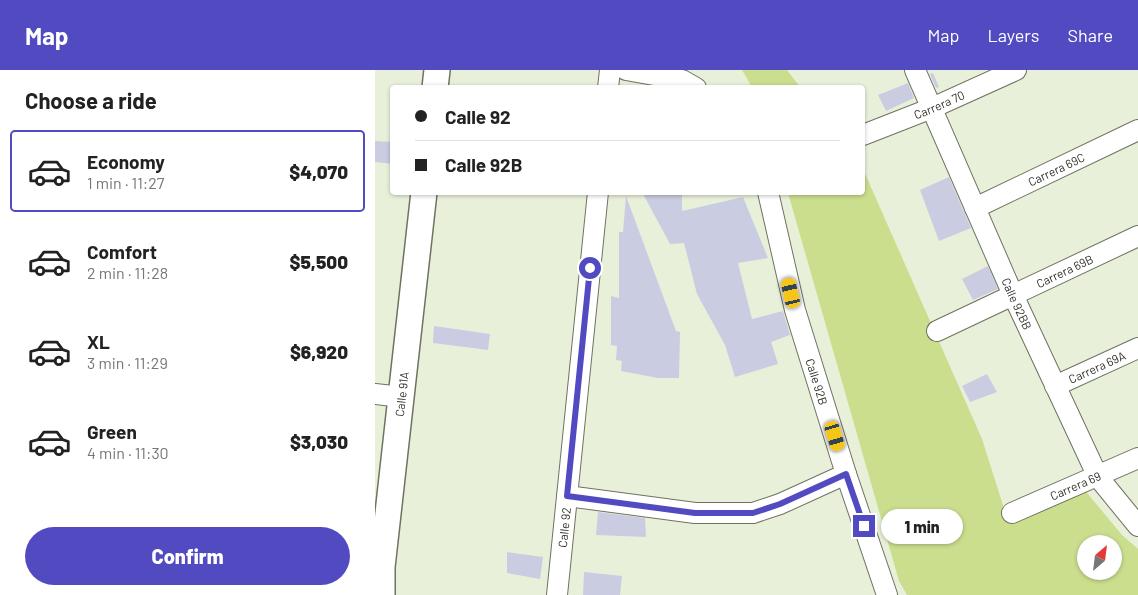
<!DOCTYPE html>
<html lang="en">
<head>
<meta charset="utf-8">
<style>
  :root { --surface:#fff; --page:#f6f6f6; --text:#222; --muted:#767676; --line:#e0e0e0; --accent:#514ac1 }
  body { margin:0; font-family:Barlow,sans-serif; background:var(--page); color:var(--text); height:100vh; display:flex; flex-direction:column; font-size:19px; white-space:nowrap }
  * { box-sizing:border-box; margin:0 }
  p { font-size:16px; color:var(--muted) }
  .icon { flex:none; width:28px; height:28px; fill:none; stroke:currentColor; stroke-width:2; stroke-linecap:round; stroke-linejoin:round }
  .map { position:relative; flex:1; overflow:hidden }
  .details { display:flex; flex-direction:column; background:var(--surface); width:375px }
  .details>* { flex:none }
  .hud { position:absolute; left:15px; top:15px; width:475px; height:110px; border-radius:5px; box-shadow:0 1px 4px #0004; display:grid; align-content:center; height:110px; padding:0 25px; background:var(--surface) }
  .needle { width:32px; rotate:28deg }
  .controls { position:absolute; left:702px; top:465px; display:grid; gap:10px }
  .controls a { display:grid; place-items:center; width:45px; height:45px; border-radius:50%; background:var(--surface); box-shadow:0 1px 4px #0004; font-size:25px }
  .end { position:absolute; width:22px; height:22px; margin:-11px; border:6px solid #514ac1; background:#fff; box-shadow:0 0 0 2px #fff }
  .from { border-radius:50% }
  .bubble { position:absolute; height:35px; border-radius:18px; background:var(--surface); box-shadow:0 1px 4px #0004; font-size:16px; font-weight:800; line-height:35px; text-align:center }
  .car { position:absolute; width:15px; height:30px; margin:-15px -8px; border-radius:6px; box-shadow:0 0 4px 1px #0007; background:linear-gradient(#f5c518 24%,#345 0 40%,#f5c518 0 76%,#345 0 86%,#f5c518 0) }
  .hud b { display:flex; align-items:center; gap:18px; height:48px; font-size:19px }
  .hud b+b { border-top:1px solid var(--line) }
  .hud i { width:12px; height:12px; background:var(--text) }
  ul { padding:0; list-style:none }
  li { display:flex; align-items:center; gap:15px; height:82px; margin:0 10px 8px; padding:0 15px; border:2px solid transparent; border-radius:5px }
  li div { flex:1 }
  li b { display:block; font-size:19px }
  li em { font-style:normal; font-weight:800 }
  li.selected { border-color:var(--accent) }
  li>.icon { width:45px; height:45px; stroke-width:1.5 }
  h2 { padding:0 25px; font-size:22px; line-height:60px }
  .action { display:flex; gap:10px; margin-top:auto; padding:10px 25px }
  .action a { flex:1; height:58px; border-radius:30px; background:var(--accent); color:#fff; font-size:20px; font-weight:800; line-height:58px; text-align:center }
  header { display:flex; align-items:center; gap:30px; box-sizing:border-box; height:70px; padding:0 25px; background:var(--accent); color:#fff }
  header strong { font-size:24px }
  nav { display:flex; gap:28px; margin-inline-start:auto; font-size:18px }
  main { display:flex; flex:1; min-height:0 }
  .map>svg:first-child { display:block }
  .green { fill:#cade8e; fill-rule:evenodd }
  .building { fill:#cacde2 }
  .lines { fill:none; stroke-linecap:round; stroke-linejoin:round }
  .minor-casing { stroke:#6d7360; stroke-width:22 }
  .tertiary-casing { stroke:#6d7360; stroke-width:28 }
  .minor { stroke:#fff; stroke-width:20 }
  .tertiary { stroke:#fff; stroke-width:25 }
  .route { stroke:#514ac1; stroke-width:6 }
  .labels { text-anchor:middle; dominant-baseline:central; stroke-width:4.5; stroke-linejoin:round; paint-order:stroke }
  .street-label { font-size:12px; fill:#2f3129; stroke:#e9f0da }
</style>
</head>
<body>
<header>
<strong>Map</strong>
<nav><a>Map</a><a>Layers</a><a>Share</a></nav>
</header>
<main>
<section class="details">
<h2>Choose a ride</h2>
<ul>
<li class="selected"><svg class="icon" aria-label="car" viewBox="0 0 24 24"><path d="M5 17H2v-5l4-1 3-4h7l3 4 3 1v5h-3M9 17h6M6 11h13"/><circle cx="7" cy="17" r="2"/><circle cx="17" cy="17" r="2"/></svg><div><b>Economy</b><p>1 min · 11:27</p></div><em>$4,070</em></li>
<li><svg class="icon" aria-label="car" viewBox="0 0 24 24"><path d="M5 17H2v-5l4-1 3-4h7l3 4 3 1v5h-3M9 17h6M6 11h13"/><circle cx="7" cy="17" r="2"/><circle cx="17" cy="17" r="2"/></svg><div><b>Comfort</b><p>2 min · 11:28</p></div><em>$5,500</em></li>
<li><svg class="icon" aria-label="car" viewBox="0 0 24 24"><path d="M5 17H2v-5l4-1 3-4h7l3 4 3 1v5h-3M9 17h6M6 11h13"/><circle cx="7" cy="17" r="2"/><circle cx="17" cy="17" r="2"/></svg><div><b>XL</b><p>3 min · 11:29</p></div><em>$6,920</em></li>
<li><svg class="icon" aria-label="car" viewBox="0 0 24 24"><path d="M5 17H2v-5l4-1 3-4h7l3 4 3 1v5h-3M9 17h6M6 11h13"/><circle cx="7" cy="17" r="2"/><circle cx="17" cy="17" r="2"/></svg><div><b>Green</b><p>4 min · 11:30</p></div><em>$3,030</em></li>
</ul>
<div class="action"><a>Confirm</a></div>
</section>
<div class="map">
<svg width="763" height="525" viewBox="0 0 763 525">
  <rect width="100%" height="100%" fill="#e9f0da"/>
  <path class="green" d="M367,0H412L425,17H377Z
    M488,99L607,369L634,454L708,418L747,465L763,479V525H532L524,511L413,123L488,122ZM711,474H739V501H711Z"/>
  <path class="building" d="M558,3L564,17L561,18L555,4Z
    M533,13L539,28L511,41L503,25Z
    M0,71L18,72V94L0,92Z
    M574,107L596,158L564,171L545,120Z
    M267,122H307V141L368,127L393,188L363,193L377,249L408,241L415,265L396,272L403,294L360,307L350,275L322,224L309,173L295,174Z
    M251,126L301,261L305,262L304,308H283L246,301L247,291L241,290L242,276L236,275V226L244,228V162H248Z
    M613,196L623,219L598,230L587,209Z
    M59,256L115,264L113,280L58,273Z
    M612,304L622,322L595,332L587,316Z
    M223,442L270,448L271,467L221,465Z
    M132,482L168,487L165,509L132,503Z
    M209,502L247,506L245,525H208Z"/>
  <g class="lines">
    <defs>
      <g id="minor">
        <path d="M251,0L307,10L321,18"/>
        <path id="s1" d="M540,0L638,225L723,407L763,456"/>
        <path d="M233,18L235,0"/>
        <path id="s2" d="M488,65L557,38L641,0"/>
        <path id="s3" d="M393,122L420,240L471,404L512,525"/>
        <path id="s4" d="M600,138L763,60"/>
        <path id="s5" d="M562,261L763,166"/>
        <path id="s6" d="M680,316L763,278"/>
        <path d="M0,324L27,327"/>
        <path d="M192,426L320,443H378L405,434L471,404"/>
        <path id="s7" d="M637,443L763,388"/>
        <path id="s8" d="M182,525L223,122"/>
      </g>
      <g id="tertiary">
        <path d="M60,18L62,0"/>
        <path id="s9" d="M7,525V497L49,122"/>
      </g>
    </defs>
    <use href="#minor" class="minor-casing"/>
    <use href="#tertiary" class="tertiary-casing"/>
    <use href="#minor" class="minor"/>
    <use href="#tertiary" class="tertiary"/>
  </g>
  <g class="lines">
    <path class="route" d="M215,198L192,426L320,443H378L405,434L471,404L489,456"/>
  </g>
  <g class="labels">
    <g class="street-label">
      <text stroke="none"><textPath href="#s2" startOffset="82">Carrera 70</textPath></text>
      <text stroke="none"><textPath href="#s4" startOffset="90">Carrera 69C</textPath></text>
      <text stroke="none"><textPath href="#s5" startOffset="141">Carrera 69B</textPath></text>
      <text stroke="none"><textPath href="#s1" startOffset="255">Calle 92BB</textPath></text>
      <text stroke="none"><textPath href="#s6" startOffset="46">Carrera 69A</textPath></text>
      <text stroke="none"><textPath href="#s3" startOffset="196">Calle 92B</textPath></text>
      <text stroke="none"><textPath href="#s9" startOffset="202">Calle 91A</textPath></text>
      <text stroke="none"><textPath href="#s7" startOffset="69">Carrera 69</textPath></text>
      <text stroke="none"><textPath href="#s8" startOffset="68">Calle 92</textPath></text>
    </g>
  </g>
</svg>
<div class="controls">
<a><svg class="needle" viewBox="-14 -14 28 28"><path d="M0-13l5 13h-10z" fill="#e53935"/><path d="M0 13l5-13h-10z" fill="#767676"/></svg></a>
</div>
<i class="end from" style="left:215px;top:198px"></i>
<i class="end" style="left:489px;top:456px"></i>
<div class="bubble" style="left:506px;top:439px;width:82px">1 min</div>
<i class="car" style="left:416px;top:223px;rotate:347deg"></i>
<i class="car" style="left:460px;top:366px;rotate:163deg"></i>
<div class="hud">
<b><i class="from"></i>Calle 92</b>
<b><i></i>Calle 92B</b>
</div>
</div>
</main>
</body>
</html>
